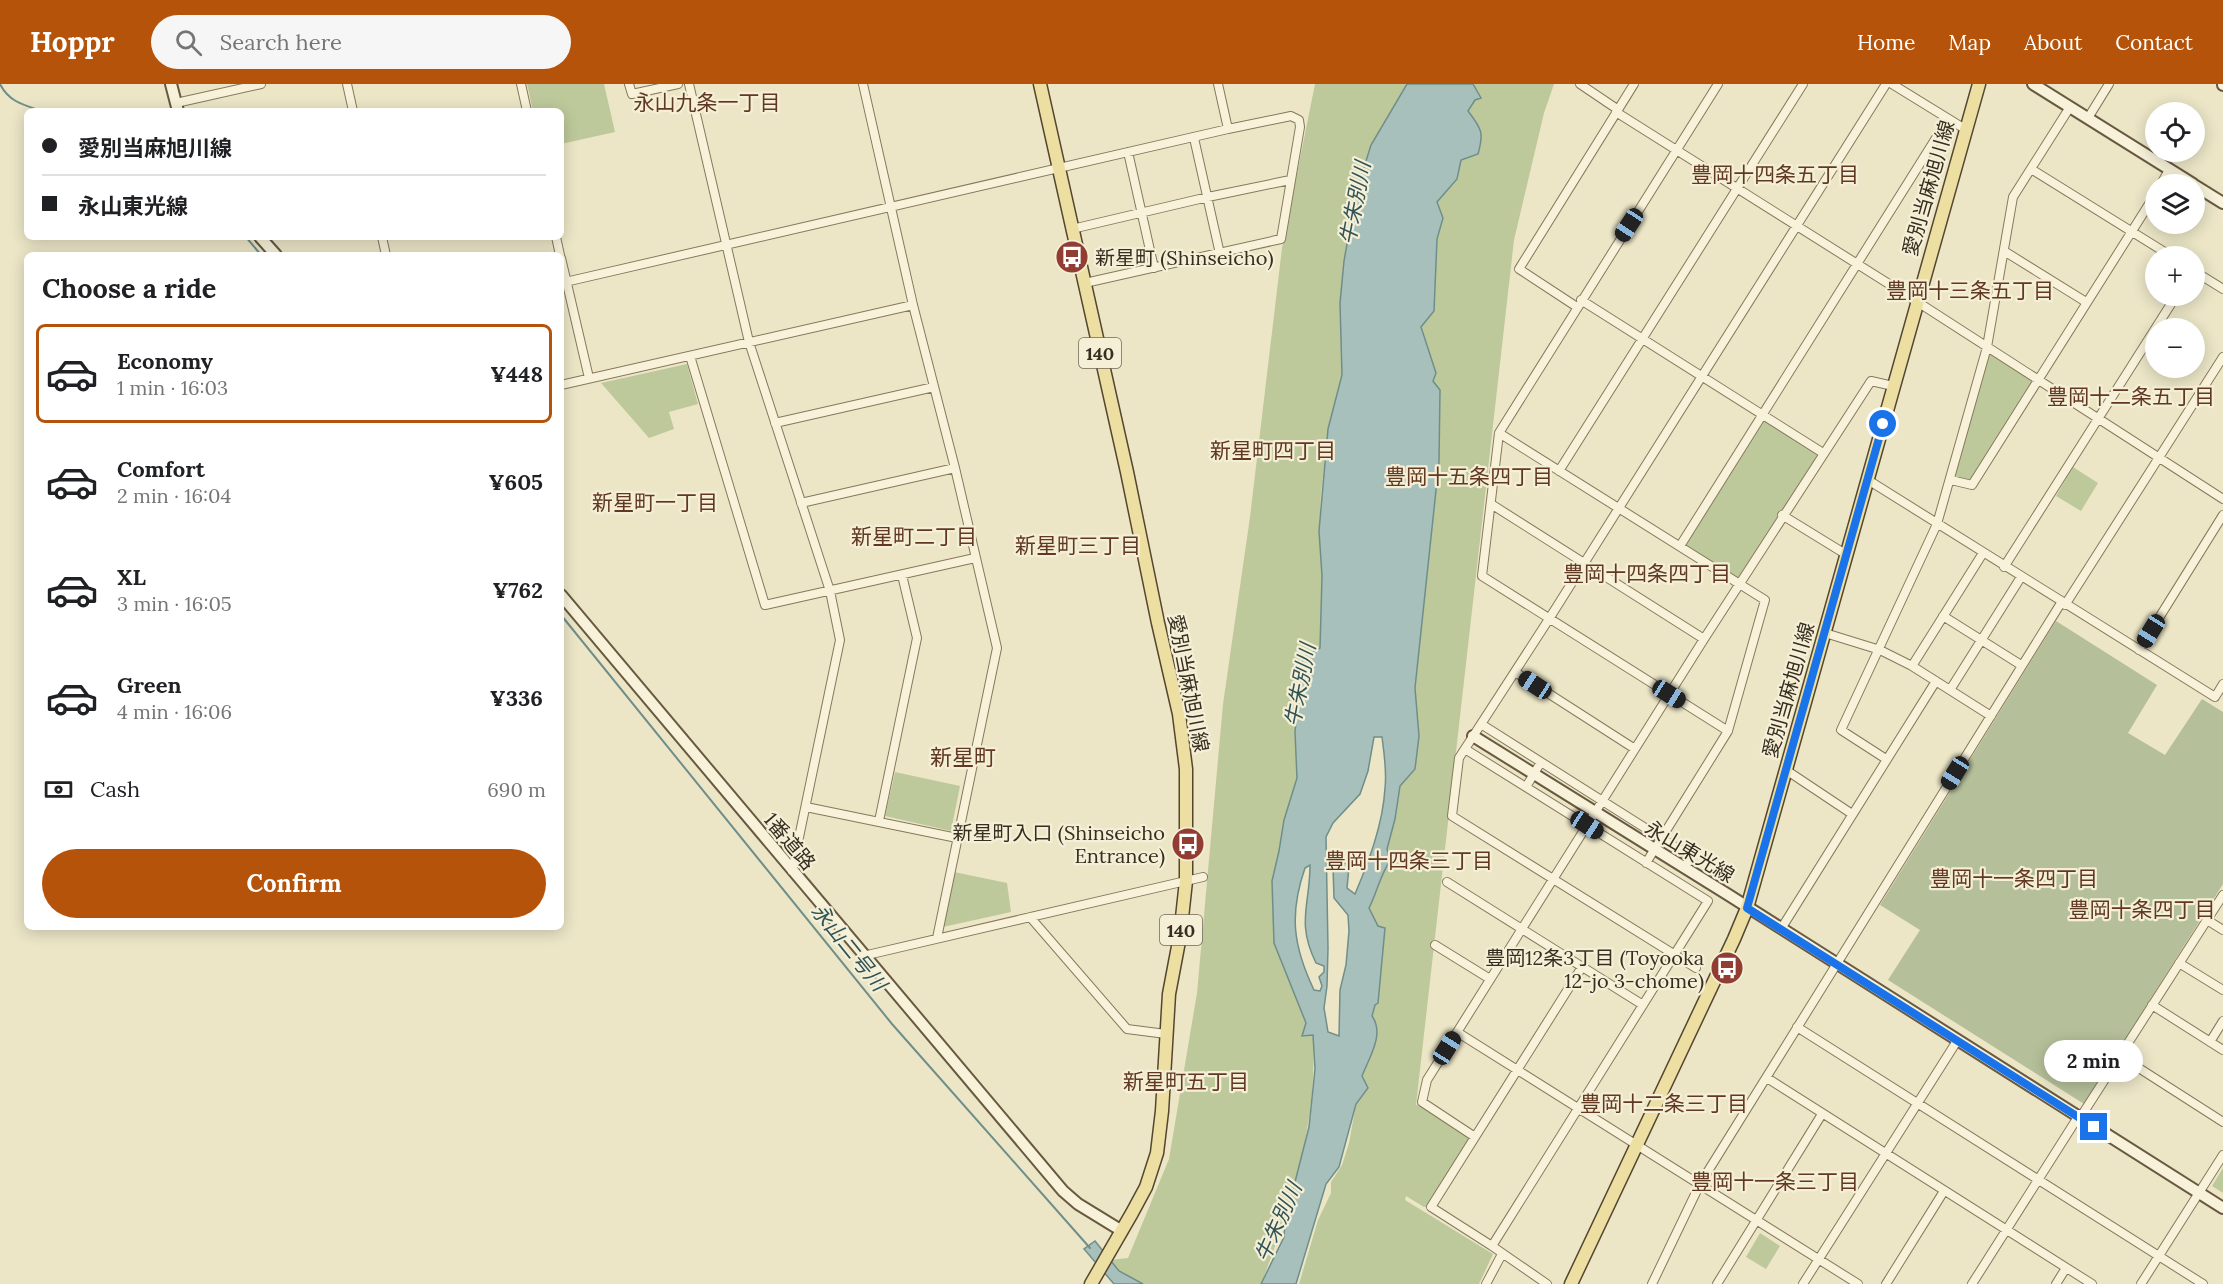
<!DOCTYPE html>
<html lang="en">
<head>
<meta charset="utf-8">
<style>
  :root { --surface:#fff; --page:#f6f6f6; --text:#202124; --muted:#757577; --line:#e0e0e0; --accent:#b45309 }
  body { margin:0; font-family:Lora,"Noto Sans JP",serif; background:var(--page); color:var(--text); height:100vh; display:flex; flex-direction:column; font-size:22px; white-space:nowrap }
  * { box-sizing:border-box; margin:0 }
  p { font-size:20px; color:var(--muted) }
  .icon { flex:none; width:33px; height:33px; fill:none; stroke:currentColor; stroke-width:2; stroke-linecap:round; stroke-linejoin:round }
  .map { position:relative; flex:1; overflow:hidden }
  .side { position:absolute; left:24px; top:168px; width:540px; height:678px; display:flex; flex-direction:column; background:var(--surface); border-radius:9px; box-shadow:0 3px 15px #0003 }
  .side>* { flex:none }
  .guide { position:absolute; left:24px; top:24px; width:540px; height:132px; border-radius:9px; box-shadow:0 3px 15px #0003; display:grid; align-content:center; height:132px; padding:0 18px; background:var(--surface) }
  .tools { position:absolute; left:2145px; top:18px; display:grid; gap:12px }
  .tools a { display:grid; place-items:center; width:60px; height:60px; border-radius:50%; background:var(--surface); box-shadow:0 3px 15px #0003; font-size:30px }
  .end { position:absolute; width:27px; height:27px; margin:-14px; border:8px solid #1a73e8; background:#fff; box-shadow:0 0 0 3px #fff }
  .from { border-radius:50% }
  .bubble { position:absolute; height:42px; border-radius:21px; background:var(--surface); box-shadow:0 3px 15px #0003; font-size:20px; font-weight:800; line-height:42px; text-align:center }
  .car { position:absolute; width:18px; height:36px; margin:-18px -9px; border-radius:8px; box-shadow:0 0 4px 2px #0007; background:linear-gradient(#222 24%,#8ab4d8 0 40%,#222 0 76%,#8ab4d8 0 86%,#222 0) }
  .guide b { display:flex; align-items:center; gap:21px; height:57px; font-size:22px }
  .guide b+b { border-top:2px solid var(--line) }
  .guide i { width:15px; height:15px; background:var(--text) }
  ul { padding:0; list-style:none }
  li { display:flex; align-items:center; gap:18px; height:99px; margin:0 12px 9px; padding:0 6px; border:3px solid transparent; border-radius:9px }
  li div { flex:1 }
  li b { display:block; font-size:22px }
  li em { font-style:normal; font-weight:800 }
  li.on { border-color:var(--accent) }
  li>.icon { width:54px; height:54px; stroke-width:1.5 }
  h2 { padding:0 18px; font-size:27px; line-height:72px }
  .pay { display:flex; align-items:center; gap:15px; height:66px; padding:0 18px; font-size:22px }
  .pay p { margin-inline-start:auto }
  .action { display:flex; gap:12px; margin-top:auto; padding:12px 18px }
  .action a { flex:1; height:69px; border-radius:36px; background:var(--accent); color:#fff; font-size:24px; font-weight:800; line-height:69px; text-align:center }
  header { display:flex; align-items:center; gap:36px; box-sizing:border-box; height:84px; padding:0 30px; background:var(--accent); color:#fff }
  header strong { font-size:28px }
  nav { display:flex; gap:33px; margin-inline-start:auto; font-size:21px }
  .search { width:420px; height:54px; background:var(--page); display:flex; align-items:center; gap:15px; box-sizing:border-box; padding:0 21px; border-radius:33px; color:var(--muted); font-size:22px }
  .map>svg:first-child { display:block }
  .green { fill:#bec99b }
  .cemetery { fill:#b5bf99 }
  .water { fill:#a8c0bc; stroke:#6f8e8a; stroke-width:1.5; fill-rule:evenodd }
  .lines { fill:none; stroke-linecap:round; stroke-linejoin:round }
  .stream { stroke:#6f8e8a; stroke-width:2 }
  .street-casing { stroke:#86785d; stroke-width:10 }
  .secondary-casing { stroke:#685940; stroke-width:14 }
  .primary-casing { stroke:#544631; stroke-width:15 }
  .street { stroke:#f7f2d9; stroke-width:8 }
  .secondary { stroke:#f7f2d9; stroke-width:10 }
  .primary { stroke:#ecdfa1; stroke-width:12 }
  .route { stroke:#1a73e8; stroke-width:8 }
  .labels { text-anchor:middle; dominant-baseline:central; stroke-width:4.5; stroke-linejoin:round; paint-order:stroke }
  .shield { fill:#f4efd6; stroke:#706857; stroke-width:1.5 }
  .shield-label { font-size:18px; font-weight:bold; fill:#372e20 }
  .street-label { font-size:20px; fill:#372e20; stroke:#f4efd6 }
  .poi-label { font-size:20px; fill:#372e20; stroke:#f4efd6; text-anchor:end }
  .neighbourhood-label { font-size:21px; fill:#613822; stroke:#f4efd6 }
  .water-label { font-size:21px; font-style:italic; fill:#305356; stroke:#f4efd6 }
  .quarter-label { font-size:22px; fill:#613822; stroke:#f4efd6 }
</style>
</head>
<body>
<header>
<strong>Hoppr</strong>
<div class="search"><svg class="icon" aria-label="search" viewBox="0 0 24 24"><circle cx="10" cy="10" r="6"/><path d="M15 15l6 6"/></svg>Search here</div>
<nav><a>Home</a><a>Map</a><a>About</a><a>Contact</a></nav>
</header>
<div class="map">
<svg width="2223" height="1200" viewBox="0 0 2223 1200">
  <rect width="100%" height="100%" fill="#ece6c7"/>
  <path class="green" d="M527,0H604L615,48L561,60V27H533Z
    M1315,0H1407L1396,20L1342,257V291L1328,345L1321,410L1319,447L1322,492L1320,564L1303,574L1295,648L1298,694L1284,736L1279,767L1272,797L1274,859L1306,940L1302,952L1313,951C1318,1038 1292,1120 1261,1200H1143L1119,1187L1110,1176L1128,1174L1169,1075L1197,909L1223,620L1250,433L1282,164Z
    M1473,0H1554L1544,29L1514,156L1416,1021L1422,1018L1475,1053L1431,1123H1424L1406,1112L1405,1116L1493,1170L1479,1200H1299L1318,1136L1331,1109V1098L1342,1081L1349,1059L1356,1020L1368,1004L1362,992L1366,982L1385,844L1378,843L1369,824C1378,809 1380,791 1390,777L1387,765L1395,735L1400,702L1406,694L1419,652L1415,605L1439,379L1440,306L1433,297L1436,289L1421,243L1434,227L1437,155L1443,134L1437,118L1457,95L1461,76L1478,70C1484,49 1482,44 1468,27L1475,16Z
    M1987,263L2037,296L1972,401L1951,396Z
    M687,280L698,320L669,328L674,345L649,354L601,299Z
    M1762,330L1823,369L1739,500L1680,462Z
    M2073,383L2098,399L2081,427L2056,412Z
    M895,688L960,702L951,747L885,732Z
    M954,788L1007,799L1011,828L943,843Z
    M2223,1084V1109L2212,1102Z
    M1760,1149L1780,1162L1766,1185L1746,1173Z"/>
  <path class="cemetery" d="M2056,537L2157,601L2128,649L2165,671L2202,615L2223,628V800L2084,1020L1888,896L1920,846L1880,821Z"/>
  <path class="water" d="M1407,0H1473L1481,14L1475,16L1468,27C1482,45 1484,49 1478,70L1461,76L1457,95L1437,118L1443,134L1437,155L1434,227L1421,243L1436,289L1433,297L1440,306L1439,378L1415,604L1419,652L1415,685L1400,702L1395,735L1387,765L1390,777C1380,791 1377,809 1369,824L1378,842L1385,844L1378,919L1375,921L1372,932C1385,950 1369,974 1362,992L1368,1004L1356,1020L1339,1083L1326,1100L1296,1200H1261L1284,1153L1285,1137L1309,1043L1315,985L1313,951L1302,952L1306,939L1274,859L1272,797L1279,767L1284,736L1297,694L1295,648L1303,574L1320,564L1322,492L1319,447L1328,345L1342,291L1340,219L1344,177L1356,109L1371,61ZM1374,653H1382C1384,669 1387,687 1385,704C1383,740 1369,777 1355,810L1347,804L1349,783L1345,779L1333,783L1334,814L1348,831L1349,847L1346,881L1340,906L1339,952L1328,948L1324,924L1327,902L1328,864L1326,753L1333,739L1360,710L1368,687ZM1310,781C1310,822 1296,838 1316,879L1324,882V888L1319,893L1322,902L1320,907L1314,906C1293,862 1289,830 1305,784Z
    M1095,1157L1119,1187L1143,1200H1114L1084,1165Z"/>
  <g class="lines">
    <path class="stream" d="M0,0C9,18 24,21 42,27
      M246,153L261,171
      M561,531L892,940L1090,1164"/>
    <defs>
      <path id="street" d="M347,0L353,27
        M521,0L527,27
        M629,0L632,10L678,0
        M689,0L749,258L830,507L840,556L792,787
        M863,0L913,221L955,384L997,564L937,854
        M1218,0L1228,45
        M1580,0L1617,25
        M1718,0L1499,349L1482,492L1728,647
        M1892,0L1965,45
        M176,19L261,0
        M1616,28L1916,217L2223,415
        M2088,34L2109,0
        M1194,54L1220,170
        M1128,68L1154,184
        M2031,85L2171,172
        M2161,100L2169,86
        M1072,145L1208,113L1290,96
        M382,153L386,171
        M556,153L560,171
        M2004,167L2086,218
        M561,174L589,294
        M2194,187L2223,205
        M561,199L1228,45L1291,32L1299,36L1300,43L1281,155L1085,199
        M1581,216L1823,369
        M1577,223L1519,185L1634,0
        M690,272L765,521L975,474
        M561,301L913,221
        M775,339L934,303
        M1499,349L1765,516L1728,647L1646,779
        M1559,387L1803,0
        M1868,396L2215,613L2223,600
        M1951,396L1972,401L2156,109
        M801,419L955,384
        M1491,420L1704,555
        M1782,431L1847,471
        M1680,462L1948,35
        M2004,483L2176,212
        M2065,521L2223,273
        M1943,532L2021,581
        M1825,549L1880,566L1912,582L1991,632
        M2139,566L2223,431
        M1912,582L1983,469
        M1515,588L1635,665
        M1950,606L2021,493
        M1481,640L1691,773L1684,784
        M1465,665L1708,817L1492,1162
        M1886,675L1841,646L1937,440L1987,263L2013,113L2070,23
        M1786,686L1852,730
        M1526,703L1541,678
        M806,723L957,754
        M879,737L917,554L902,491
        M1447,798L1643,921
        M1030,833L1127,945L1166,950
        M2207,836L2223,846
        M1781,845L1936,597
        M1435,861L1490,895
        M863,872L1203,793
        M2179,879L2223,906
        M1696,884L1452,732L1459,674L1549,535L1886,0
        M2152,921L2223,966
        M1797,943L2203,1200
        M1457,948L1858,1200
        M2210,958L2223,937
        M2120,972L2223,1038
        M1767,994L2092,1200
        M2080,1034L2223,811
        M1475,1053L1422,1018L1427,996L1704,555L1871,297L1893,302
        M1486,1200L1502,1170
        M1547,1200L1492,1162L1431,1123L1582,883
        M1652,1200L1700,1100L2061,519
        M1717,1200L1822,1030
        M1803,1200L1957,957
        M1886,1200L1944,1107
        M1972,1200L2078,1033
        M2056,1200L2066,1184
        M2141,1200L2223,1071"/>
      <path id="secondary" d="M171,0L178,27
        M2033,0L2193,100
        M2223,0V1
        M2194,101L2223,119
        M260,153L276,171
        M561,511L1063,1107L1078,1120L1122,1147
        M1473,652L1727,810L2223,1124"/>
      <path id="primary" d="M1040,0L1127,388L1158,539L1179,630L1186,685V797L1180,852L1169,910L1162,1027L1157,1069L1146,1103L1132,1129L1091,1200
        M1571,1200L1734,855L1747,824L1979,0"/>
    </defs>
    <use href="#street" class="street-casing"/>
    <use href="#secondary" class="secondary-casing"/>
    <use href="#primary" class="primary-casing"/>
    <use href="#street" class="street"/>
    <use href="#secondary" class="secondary"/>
    <use href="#primary" class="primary"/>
  </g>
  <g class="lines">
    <path class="route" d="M1883,340L1747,824L2094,1043"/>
  </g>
  <defs>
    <symbol id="bus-disc" viewBox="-11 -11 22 22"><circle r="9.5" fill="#913d31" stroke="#f4efd6"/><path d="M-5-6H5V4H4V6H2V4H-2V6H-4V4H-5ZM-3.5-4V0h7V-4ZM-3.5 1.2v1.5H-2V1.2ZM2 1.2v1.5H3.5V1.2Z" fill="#fff"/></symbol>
  </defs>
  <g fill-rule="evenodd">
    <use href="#bus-disc" x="1053" y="154" width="38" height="38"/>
    <use href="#bus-disc" x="1169" y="741" width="38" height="38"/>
    <use href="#bus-disc" x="1708" y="865" width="38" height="38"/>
  </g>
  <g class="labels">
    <g class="shield">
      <rect x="1079" y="254" width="42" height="30" rx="4.5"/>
      <rect x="1160" y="831" width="42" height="30" rx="4.5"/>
    </g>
    <g class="shield-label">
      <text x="1100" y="269">140</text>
      <text x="1181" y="846">140</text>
    </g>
    <g class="street-label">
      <text transform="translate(1928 104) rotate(-74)">愛別当麻旭川線</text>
      <text transform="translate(1189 599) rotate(79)">愛別当麻旭川線</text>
      <text transform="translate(1788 606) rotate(-74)">愛別当麻旭川線</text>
      <text transform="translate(790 757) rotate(50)">1番道路</text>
      <text transform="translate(1690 767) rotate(31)">永山東光線</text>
    </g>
    <g class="poi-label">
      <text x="1095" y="173" text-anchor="start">新星町 (Shinseicho)</text>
      <text x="1165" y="748">新星町入口 (Shinseicho<tspan x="1165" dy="23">Entrance)</tspan></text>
      <text x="1704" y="873">豊岡12条3丁目 (Toyooka<tspan x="1704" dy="23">12-jo 3-chome)</tspan></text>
    </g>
    <g class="neighbourhood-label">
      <text x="707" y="18">永山九条一丁目</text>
      <text x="1775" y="90">豊岡十四条五丁目</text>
      <text x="1970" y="206">豊岡十三条五丁目</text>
      <text x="2131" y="312">豊岡十二条五丁目</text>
      <text x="1273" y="366">新星町四丁目</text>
      <text x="1469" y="392">豊岡十五条四丁目</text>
      <text x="655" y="418">新星町一丁目</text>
      <text x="914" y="452">新星町二丁目</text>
      <text x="1078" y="461">新星町三丁目</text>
      <text x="1647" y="489">豊岡十四条四丁目</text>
      <text x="1409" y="776">豊岡十四条三丁目</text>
      <text x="2014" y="794">豊岡十一条四丁目</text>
      <text x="2142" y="825">豊岡十条四丁目</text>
      <text x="1186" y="997">新星町五丁目</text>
      <text x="1664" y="1019">豊岡十二条三丁目</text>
      <text x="1775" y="1097">豊岡十一条三丁目</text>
    </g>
    <g class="water-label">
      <text transform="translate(1355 119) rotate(-79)">牛朱別川</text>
      <text transform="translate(1300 601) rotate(-79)">牛朱別川</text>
      <text transform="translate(849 863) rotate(51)">永山二号川</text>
      <text transform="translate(1278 1138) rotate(-66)">牛朱別川</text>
    </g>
    <g class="quarter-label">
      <text x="963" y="673">新星町</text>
    </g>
  </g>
</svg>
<div class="tools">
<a><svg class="icon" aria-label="locate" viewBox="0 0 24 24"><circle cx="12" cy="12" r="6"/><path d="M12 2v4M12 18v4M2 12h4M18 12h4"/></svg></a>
<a><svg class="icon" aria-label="layers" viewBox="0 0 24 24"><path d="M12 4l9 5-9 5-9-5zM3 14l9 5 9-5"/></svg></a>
<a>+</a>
<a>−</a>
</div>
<i class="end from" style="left:1883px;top:340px"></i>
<i class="end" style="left:2094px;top:1043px"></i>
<div class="bubble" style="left:2044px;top:956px;width:99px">2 min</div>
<i class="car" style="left:1629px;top:141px;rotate:213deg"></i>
<i class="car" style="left:2151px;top:547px;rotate:212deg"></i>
<i class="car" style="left:1535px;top:601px;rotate:303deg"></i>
<i class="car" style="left:1669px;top:610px;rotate:122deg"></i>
<i class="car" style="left:1955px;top:689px;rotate:212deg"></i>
<i class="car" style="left:1587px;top:741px;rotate:123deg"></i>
<i class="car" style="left:1447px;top:964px;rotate:32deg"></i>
<div class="guide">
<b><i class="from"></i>愛別当麻旭川線</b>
<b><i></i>永山東光線</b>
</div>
<section class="side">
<h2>Choose a ride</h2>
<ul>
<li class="on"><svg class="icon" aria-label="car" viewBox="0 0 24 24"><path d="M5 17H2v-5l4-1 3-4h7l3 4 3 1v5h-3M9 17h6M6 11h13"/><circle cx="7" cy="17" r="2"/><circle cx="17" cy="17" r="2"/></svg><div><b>Economy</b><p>1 min · 16:03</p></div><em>¥448</em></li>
<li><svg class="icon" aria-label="car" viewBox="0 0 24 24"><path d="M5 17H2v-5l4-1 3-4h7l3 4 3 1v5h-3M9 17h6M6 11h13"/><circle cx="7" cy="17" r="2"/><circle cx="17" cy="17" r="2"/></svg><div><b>Comfort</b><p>2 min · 16:04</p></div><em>¥605</em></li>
<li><svg class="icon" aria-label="car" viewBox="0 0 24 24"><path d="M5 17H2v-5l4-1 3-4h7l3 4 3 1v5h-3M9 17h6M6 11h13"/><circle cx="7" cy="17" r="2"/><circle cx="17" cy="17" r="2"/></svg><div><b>XL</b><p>3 min · 16:05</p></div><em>¥762</em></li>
<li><svg class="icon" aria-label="car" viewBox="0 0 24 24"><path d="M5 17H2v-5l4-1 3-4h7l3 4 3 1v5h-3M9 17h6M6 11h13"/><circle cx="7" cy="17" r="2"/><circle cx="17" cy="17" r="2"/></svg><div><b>Green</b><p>4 min · 16:06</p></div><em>¥336</em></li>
</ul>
<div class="pay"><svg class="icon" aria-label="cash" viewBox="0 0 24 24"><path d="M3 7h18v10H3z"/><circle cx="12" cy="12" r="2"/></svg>Cash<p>690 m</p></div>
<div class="action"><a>Confirm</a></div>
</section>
</div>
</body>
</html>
